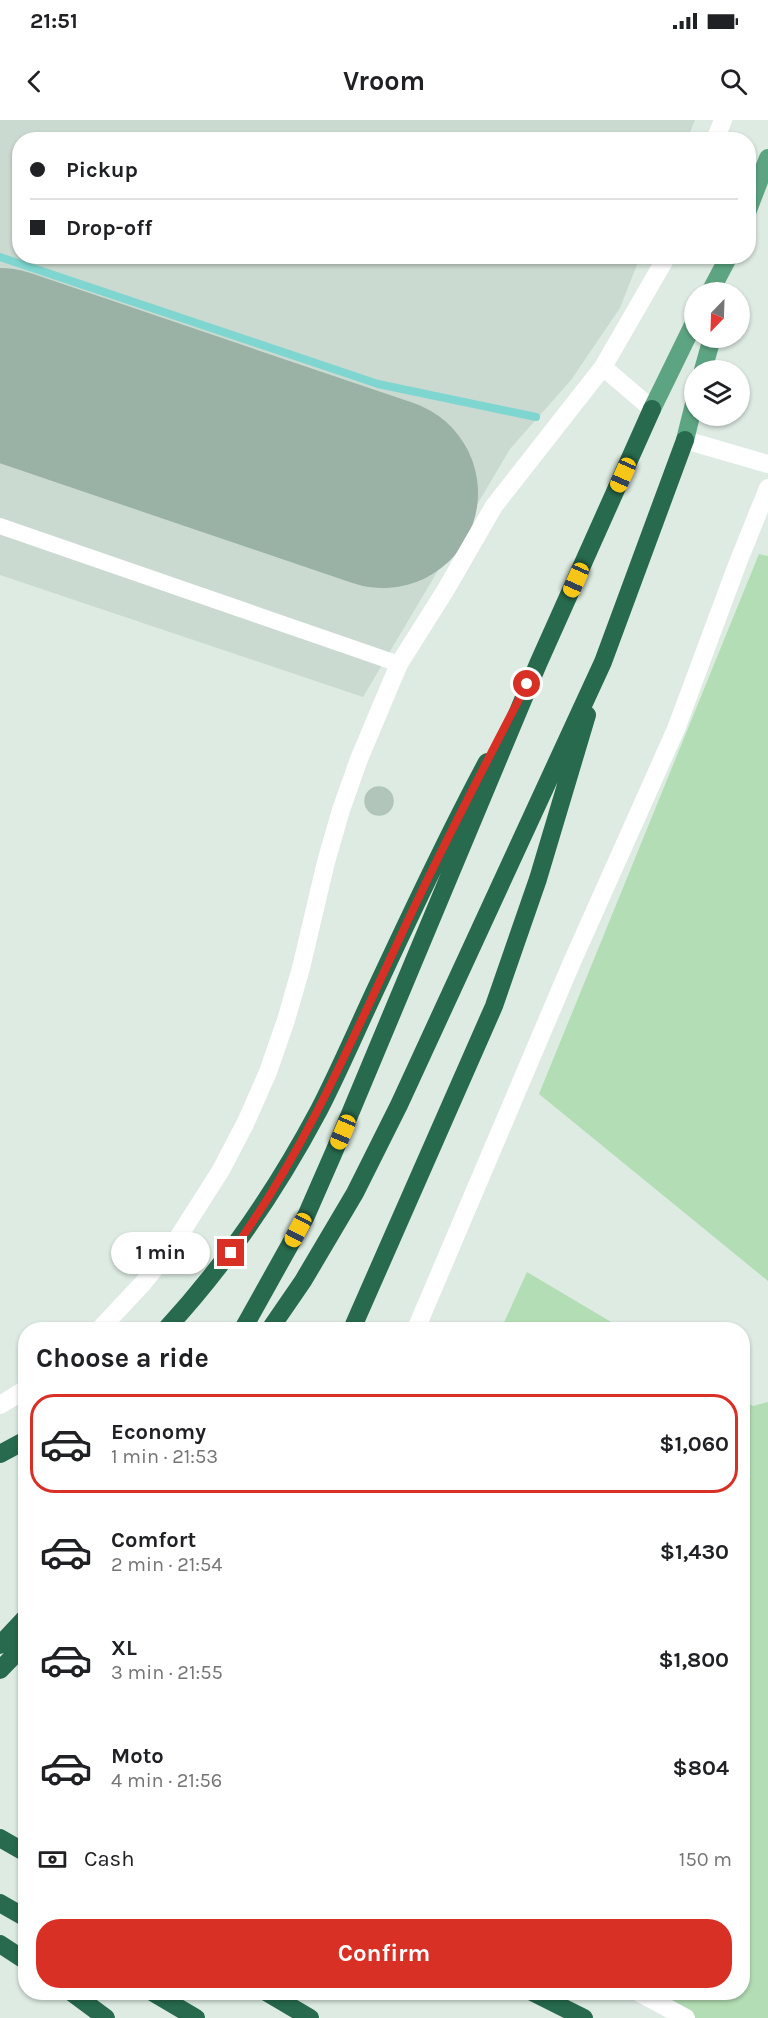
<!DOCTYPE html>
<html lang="en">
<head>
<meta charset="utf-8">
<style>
  :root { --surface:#fff; --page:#f6f6f6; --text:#202124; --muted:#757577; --line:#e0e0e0; --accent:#d93025 }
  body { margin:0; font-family:Karla,sans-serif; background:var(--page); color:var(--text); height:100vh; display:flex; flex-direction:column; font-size:22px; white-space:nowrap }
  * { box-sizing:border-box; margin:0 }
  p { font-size:20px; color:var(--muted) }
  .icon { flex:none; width:33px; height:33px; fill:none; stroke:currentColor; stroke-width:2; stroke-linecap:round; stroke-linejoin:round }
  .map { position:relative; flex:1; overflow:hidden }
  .sheet { position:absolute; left:18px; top:1202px; width:732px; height:678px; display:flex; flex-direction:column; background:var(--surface); border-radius:24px; box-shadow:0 2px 4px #0004 }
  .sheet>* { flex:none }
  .hud { position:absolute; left:12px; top:12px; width:744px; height:132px; border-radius:24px; box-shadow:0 2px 4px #0004; display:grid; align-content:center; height:132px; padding:0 18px; background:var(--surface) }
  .needle { width:39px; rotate:203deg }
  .tools { position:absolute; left:684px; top:162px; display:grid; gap:12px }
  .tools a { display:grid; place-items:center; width:66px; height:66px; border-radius:50%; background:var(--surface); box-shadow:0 2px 4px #0004; font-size:30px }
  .end { position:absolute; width:27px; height:27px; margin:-14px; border:8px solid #d93025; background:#fff; box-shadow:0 0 0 3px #fff }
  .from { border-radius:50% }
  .bubble { position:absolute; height:42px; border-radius:21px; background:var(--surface); box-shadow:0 2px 4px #0004; font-size:20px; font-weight:700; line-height:42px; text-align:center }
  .car { position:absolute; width:18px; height:36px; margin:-18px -9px; border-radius:8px; box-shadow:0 0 4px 2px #0007; background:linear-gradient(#f5c518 24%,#345 0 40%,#f5c518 0 76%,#345 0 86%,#f5c518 0) }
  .hud b { display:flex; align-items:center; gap:21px; height:57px; font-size:22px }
  .hud b+b { border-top:2px solid var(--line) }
  .hud i { width:15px; height:15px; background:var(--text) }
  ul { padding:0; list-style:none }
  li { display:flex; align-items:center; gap:18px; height:99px; margin:0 12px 9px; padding:0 6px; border:3px solid transparent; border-radius:24px }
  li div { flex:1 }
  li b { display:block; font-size:22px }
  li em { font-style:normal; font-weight:700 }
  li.selected { border-color:var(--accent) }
  li>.icon { width:54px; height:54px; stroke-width:1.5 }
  h2 { padding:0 18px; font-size:27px; line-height:72px }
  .pay { display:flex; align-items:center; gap:15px; height:66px; padding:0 18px; font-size:22px }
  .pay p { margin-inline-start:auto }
  .primary-button { display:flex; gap:12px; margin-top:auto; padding:12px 18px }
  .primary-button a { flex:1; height:69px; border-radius:24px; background:var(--accent); color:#fff; font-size:24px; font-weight:700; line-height:69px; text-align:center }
  .status { display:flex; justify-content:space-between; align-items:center; height:42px; padding:0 30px; background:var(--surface); direction:ltr }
  .status svg { height:16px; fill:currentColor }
  header { display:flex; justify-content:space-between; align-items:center; height:78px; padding:0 18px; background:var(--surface); font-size:27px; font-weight:700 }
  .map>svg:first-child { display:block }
  .built { fill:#cbdad0 }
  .green { fill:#b3deb5 }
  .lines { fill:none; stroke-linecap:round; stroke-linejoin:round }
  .stream { stroke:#7fd6d0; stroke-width:8 }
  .runway { stroke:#9ab1a5; stroke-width:190 }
  .building { fill:#b2c5ba; stroke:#afc5b7; stroke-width:1.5 }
  .service { stroke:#fff; stroke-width:16 }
  .minor { stroke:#fff; stroke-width:18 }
  .primary { stroke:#5da482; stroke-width:18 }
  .motorway { stroke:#276a4d; stroke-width:18 }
  .route { stroke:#d93025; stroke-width:8 }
</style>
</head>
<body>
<div class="status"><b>21:51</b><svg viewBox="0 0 49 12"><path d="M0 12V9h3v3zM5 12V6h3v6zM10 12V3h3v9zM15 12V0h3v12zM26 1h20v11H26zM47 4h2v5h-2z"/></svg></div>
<header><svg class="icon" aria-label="back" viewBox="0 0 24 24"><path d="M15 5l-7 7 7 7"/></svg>Vroom<svg class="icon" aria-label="search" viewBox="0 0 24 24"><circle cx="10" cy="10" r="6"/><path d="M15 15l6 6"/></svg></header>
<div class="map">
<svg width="768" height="1898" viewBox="0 0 768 1898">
  <rect width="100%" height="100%" fill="#ddebe2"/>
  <path class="built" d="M0,0H695L687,20H20V136L640,137L620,188L571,260L510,329L363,577L0,455Z"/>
  <path class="green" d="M759,434L768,436V1161L539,974Z
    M527,1152L623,1209H501Z
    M743,1280L753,1286L768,1282V1898H688L640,1872H742Z"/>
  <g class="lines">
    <path class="stream" d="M0,137L378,264L536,297"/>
    <path class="runway" d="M0,243L383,373"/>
  </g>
  <path class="building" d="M365 681a14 14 0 1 1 28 0a14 14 0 1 1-28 0Z"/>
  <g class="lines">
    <path class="service" d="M0,406L399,544"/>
    <path class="minor" d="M715,20L723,0
      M603,247L652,289
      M685,320L768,344
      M100,1209L144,1162L172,1127L221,1050L246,1002L268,952L286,900L301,848L326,742L341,690L359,639L399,544L445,471L494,386L603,247L667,136
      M416,1209L572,842L676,609L737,445L768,368
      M0,1285L26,1269
      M638,1872L686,1898"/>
    <path class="primary" d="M748,90L768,38
      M710,172L729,136
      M703,250L712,218
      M652,289L694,203
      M685,320L694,284"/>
    <path class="motorway" d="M166,1209C227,1143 277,1069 319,990C341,947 360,902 381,858C415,785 449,713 487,642
      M243,1209L306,1096L334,1032L538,544L652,289
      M270,1209L303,1161L355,1073L399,985L603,542L685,320
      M352,1209L494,886L538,759L587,595
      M0,1334L26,1320
      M0,1525L26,1497
      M0,1550L26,1523
      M0,1718L26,1733
      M0,1783L26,1798
      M0,1824L26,1841
      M71,1872L106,1898
      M152,1872L196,1898
      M266,1872L310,1898
      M532,1872L584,1898"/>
  </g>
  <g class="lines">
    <path class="route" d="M231,1133C306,1030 356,911 410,796C447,717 487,641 527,564"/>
  </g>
</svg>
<div class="tools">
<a><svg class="needle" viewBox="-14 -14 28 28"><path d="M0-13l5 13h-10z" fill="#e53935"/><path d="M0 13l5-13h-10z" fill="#757577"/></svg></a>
<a><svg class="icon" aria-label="layers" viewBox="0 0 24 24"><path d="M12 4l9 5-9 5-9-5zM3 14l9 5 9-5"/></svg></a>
</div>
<i class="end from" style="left:527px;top:564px"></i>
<i class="end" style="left:231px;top:1133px"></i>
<div class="bubble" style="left:111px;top:1112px;width:99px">1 min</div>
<i class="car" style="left:623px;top:355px;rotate:204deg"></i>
<i class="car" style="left:576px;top:460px;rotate:204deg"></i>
<i class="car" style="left:343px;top:1012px;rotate:203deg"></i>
<i class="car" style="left:298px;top:1110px;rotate:208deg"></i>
<div class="hud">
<b><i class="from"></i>Pickup</b>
<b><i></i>Drop-off</b>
</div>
<section class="sheet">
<h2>Choose a ride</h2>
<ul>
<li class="selected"><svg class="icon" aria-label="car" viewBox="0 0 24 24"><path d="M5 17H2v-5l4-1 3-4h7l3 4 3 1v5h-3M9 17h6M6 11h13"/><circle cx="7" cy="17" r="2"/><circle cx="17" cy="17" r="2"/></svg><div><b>Economy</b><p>1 min · 21:53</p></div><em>$1,060</em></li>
<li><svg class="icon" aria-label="car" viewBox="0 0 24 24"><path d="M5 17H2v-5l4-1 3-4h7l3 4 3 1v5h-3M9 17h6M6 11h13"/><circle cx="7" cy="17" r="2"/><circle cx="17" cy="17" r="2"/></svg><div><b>Comfort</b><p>2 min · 21:54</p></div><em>$1,430</em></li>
<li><svg class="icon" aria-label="car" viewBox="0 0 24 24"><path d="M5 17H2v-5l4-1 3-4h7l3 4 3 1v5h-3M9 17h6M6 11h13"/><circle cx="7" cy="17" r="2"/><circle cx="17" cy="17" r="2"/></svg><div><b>XL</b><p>3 min · 21:55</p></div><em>$1,800</em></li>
<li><svg class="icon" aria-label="car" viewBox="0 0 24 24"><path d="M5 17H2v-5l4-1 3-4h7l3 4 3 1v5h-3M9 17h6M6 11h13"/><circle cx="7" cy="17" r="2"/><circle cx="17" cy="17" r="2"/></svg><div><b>Moto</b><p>4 min · 21:56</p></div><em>$804</em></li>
</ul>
<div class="pay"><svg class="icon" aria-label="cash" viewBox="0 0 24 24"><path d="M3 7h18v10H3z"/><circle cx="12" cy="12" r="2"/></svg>Cash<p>150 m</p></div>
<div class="primary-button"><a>Confirm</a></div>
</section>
</div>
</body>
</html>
